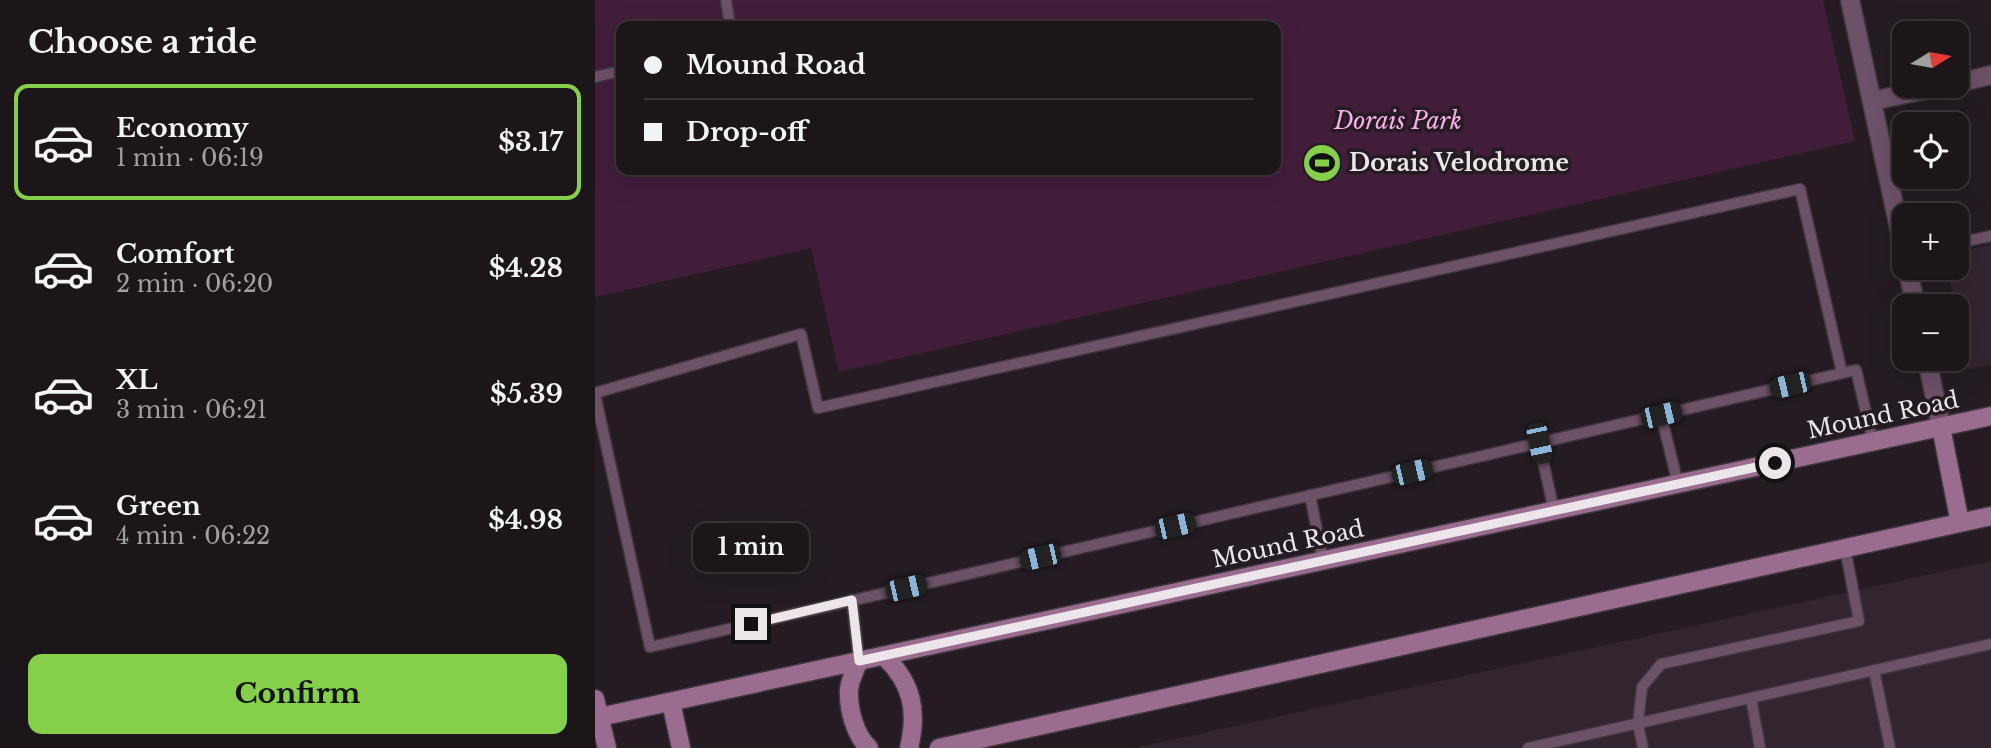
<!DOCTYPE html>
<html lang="en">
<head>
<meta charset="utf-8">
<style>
  :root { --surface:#1c151a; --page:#292227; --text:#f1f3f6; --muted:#a09fa2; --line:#3a3439; --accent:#86cf4b }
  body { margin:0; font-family:"Libre Baskerville",serif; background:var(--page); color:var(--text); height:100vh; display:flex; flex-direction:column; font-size:26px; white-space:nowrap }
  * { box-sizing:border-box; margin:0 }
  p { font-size:23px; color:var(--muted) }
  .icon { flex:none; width:38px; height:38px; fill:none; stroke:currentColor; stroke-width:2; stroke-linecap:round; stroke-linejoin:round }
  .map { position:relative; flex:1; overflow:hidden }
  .details { display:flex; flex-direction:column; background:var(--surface); width:595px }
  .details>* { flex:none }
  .top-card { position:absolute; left:21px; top:21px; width:665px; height:154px; border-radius:14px; box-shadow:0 7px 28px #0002,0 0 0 2px var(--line); display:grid; align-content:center; height:154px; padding:0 28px; background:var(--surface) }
  .needle { width:46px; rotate:79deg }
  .tools { position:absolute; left:1297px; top:21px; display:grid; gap:14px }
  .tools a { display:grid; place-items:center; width:77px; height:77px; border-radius:14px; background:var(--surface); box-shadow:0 7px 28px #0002,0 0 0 2px var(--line); font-size:35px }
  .end { position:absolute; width:32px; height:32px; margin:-16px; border:9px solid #ece6eb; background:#111; box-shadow:0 0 0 4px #111 }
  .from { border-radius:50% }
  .bubble { position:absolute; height:49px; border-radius:14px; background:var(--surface); box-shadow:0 7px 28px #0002,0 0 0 2px var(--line); font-size:23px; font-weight:700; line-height:49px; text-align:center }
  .car { position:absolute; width:21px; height:42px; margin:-21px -10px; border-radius:9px; box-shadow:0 0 5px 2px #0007; background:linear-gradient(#222 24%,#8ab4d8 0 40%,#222 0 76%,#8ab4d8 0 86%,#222 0) }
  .top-card b { display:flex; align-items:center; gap:24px; height:66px; font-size:26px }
  .top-card b+b { border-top:2px solid var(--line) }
  .top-card i { width:18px; height:18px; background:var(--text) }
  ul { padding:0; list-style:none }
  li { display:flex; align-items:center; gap:21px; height:116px; margin:0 14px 10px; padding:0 14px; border:4px solid transparent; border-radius:14px }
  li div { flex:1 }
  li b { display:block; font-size:26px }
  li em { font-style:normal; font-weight:700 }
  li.active { border-color:var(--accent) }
  li>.icon { width:63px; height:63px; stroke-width:1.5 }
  h2 { padding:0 28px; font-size:32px; line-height:84px }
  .primary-button { display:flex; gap:14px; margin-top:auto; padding:14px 28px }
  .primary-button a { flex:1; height:80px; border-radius:14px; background:var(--accent); color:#111; font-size:28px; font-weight:700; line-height:80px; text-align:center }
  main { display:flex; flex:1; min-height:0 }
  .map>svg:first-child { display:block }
  .built { fill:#32252f }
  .green { fill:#411d3a; fill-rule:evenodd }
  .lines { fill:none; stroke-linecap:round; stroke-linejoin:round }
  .service-casing { stroke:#41383f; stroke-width:13 }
  .minor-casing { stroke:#41383f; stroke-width:21 }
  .secondary-casing { stroke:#41383f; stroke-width:21 }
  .service { stroke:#6d5167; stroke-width:10 }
  .minor { stroke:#6d5167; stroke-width:18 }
  .secondary { stroke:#9a6d90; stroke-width:18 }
  .route { stroke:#ece6eb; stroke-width:9 }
  .labels { text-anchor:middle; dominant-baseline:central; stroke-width:7; stroke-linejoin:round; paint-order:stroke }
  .park-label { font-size:23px; font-style:italic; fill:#f9b0ea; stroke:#251c23 }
  .poi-label { font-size:23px; font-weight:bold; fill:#ece6eb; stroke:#251c23; text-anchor:start }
  .street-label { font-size:23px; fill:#ece6eb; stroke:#251c23 }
</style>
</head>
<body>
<main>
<section class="details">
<h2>Choose a ride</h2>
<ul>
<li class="active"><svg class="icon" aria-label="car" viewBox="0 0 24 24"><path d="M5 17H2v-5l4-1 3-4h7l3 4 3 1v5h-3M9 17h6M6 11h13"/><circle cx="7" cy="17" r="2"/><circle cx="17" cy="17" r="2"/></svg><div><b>Economy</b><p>1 min · 06:19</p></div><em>$3.17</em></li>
<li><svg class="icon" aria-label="car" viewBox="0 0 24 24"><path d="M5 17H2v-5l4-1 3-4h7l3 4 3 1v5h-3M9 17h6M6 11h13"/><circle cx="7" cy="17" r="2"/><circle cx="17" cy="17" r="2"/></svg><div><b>Comfort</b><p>2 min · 06:20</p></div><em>$4.28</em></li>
<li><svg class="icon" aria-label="car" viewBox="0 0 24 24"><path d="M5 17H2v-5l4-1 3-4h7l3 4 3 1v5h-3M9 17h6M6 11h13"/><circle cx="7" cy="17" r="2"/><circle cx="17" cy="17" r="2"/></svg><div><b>XL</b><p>3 min · 06:21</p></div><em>$5.39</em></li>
<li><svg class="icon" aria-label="car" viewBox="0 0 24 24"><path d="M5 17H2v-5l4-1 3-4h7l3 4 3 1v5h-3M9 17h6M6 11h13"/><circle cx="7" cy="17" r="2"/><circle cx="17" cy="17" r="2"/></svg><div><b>Green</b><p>4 min · 06:22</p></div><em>$4.98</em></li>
</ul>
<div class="primary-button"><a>Confirm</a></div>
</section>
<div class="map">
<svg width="1396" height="748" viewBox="0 0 1396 748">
  <rect width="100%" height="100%" fill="#251c23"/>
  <path class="built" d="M1396,245V365L1373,369L1352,268H1362V252Z
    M1396,561V748H539Z"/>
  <path class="green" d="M0,0H1228L1260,141L244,372L216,248L0,297ZM26,26H681V170H26Z"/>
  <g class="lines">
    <defs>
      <path id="service" d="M131,0L135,26
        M0,77L26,71
        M1362,243L1396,236
        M0,393L206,334L223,408L1205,189L1247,373
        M0,394L55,647L1261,370L1278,442
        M1066,415L1083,484
        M944,443L959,511
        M715,495L728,561
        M257,600L264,661
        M1279,670L1295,748
        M1156,698L1165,748
        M933,748L1396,644
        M1048,748L1043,724L1047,687L1066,664L1264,621L1250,548"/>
      <path id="minor" d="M1255,0L1309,251
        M1362,83L1396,75
        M1277,101L1348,86
        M1312,268L1321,306
        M1332,359L1346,427"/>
      <path id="secondary" d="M1346,427L1365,523
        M289,656C317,683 323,710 314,748
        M264,661C260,670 255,680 254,689C253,709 260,735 274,748
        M0,699L12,748
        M76,702L86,748
        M0,718L1396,416
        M344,748L1396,516"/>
    </defs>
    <use href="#service" class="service-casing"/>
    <use href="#minor" class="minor-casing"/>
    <use href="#secondary" class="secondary-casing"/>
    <use href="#service" class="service"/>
    <use href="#minor" class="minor"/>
    <use href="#secondary" class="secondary"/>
  </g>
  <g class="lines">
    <path class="route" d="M156,624L257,600L264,661L1180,463"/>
  </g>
  <defs>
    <symbol id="stadium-disc" viewBox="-11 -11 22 22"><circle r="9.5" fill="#86cf4b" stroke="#251c23"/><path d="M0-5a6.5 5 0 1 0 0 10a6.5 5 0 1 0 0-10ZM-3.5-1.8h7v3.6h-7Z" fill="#111"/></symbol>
  </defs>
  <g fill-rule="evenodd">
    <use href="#stadium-disc" x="705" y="141" width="44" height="44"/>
  </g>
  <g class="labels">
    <g class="park-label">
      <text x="803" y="121">Dorais Park</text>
    </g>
    <g class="poi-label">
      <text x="754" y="163">Dorais Velodrome</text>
    </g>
    <g class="street-label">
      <text transform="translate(1288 415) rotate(-12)">Mound Road</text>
      <text transform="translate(693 544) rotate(-12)">Mound Road</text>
    </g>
  </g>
</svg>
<div class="tools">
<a><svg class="needle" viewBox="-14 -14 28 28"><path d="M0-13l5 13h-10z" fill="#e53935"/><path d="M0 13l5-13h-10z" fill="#a09fa2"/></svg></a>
<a><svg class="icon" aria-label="locate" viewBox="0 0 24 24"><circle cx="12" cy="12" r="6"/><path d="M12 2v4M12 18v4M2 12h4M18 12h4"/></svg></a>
<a>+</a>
<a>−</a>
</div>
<i class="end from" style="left:1180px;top:463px"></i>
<i class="end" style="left:156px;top:624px"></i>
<div class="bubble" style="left:98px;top:523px;width:116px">1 min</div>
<i class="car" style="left:1195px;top:385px;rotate:257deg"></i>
<i class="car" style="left:1066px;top:415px;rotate:77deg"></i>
<i class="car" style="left:944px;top:443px;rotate:168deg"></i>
<i class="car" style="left:817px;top:472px;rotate:77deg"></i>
<i class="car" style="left:580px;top:526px;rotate:77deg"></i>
<i class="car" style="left:445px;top:557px;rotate:257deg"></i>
<i class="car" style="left:311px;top:588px;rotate:77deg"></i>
<div class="top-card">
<b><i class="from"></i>Mound Road</b>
<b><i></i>Drop-off</b>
</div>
</div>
</main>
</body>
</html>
